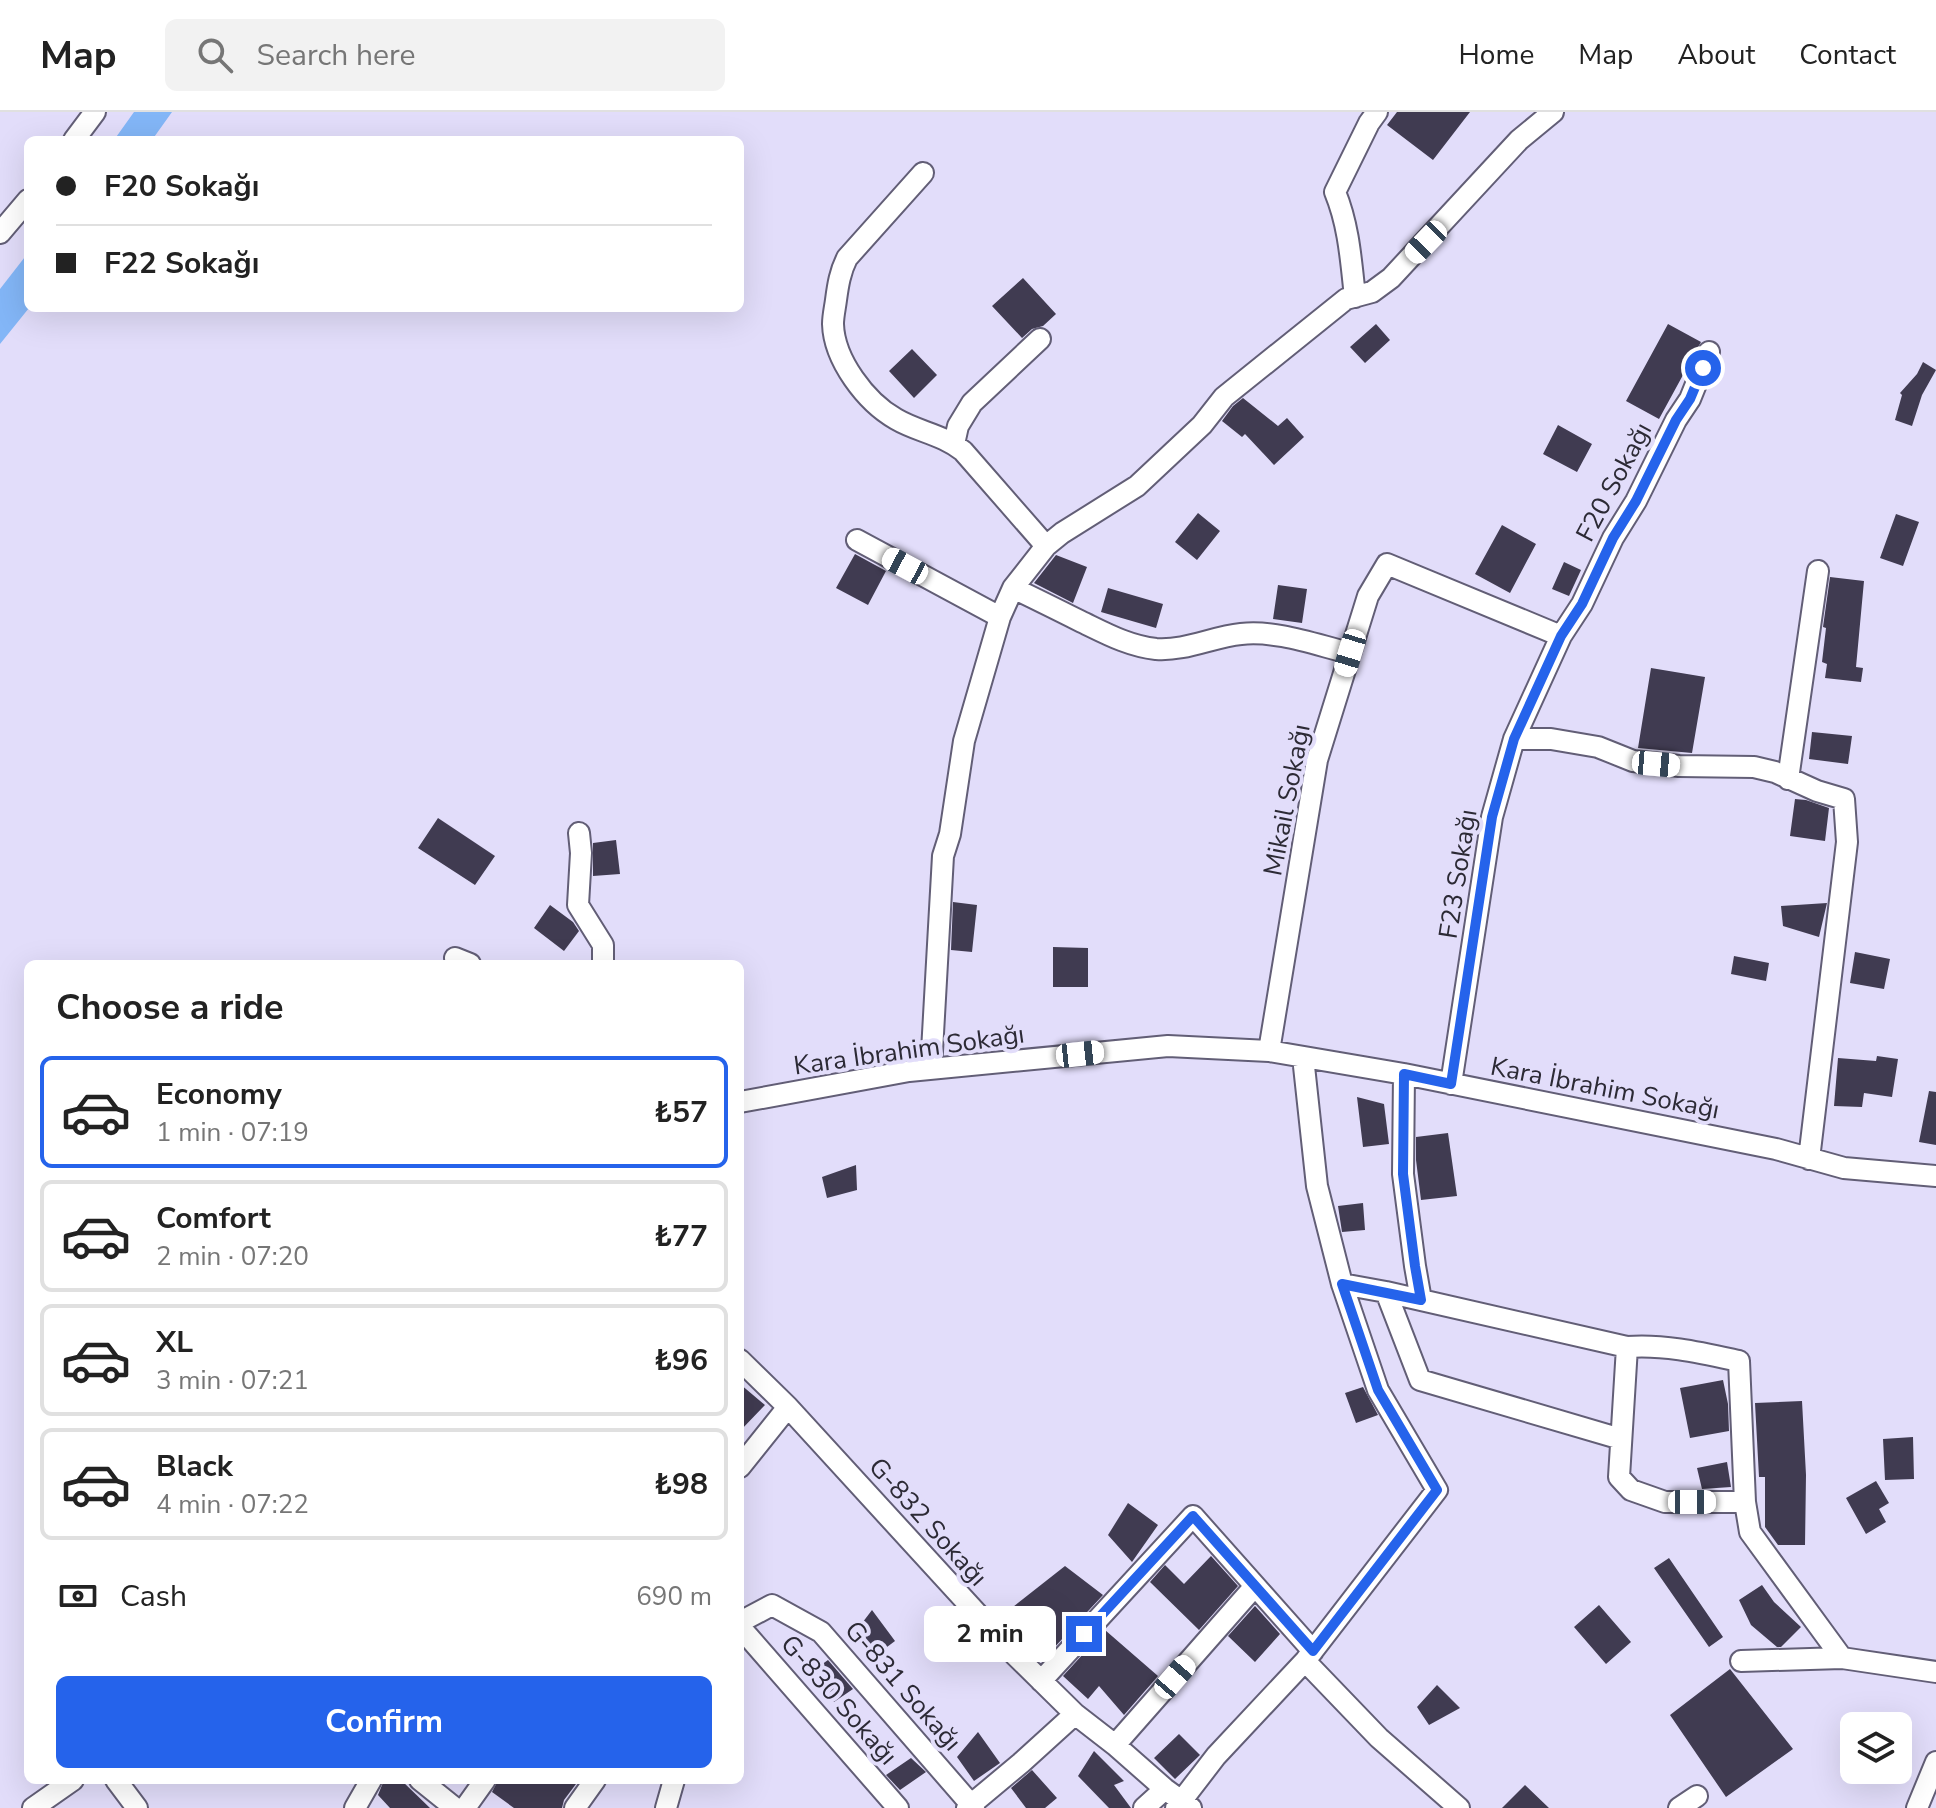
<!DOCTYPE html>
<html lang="en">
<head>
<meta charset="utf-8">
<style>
  :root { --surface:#fff; --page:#f2f2f2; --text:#222; --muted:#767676; --line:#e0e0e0; --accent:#2563eb }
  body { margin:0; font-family:"Nunito Sans",sans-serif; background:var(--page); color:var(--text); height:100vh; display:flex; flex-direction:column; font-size:30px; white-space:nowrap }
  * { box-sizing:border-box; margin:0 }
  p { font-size:26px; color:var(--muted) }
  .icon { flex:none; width:44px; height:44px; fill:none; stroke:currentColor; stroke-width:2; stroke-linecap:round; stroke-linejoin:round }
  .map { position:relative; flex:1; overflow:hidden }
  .drawer { position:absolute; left:24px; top:848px; width:720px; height:824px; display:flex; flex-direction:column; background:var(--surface); border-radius:12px; box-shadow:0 8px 32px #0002 }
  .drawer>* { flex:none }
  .hud { position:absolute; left:24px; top:24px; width:720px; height:176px; border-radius:12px; box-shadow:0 8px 32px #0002; display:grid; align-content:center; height:176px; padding:0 32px; background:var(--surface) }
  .tools { position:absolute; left:1840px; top:1600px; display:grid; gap:16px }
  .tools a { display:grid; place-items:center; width:72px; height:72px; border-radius:12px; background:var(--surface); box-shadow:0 8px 32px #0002; font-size:40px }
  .end { position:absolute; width:36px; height:36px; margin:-18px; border:10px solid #2563eb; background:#fff; box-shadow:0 0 0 4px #fff }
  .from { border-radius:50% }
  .bubble { position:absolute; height:56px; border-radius:12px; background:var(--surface); box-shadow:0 8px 32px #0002; font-size:26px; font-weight:700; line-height:56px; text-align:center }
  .car { position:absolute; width:24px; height:48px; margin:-24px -12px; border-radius:10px; box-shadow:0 0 6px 2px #0007; background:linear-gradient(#fff 24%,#345 0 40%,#fff 0 76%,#345 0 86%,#fff 0) }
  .hud b { display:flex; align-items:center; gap:28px; height:76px; font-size:30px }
  .hud b+b { border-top:2px solid var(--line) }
  .hud i { width:20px; height:20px; background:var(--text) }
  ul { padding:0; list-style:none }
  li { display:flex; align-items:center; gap:24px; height:112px; margin:0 16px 12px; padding:0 16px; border:4px solid var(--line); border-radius:12px }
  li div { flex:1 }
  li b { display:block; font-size:30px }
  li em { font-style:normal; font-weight:700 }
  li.on { border-color:var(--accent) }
  li>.icon { width:72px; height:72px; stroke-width:1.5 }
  h2 { padding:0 32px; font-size:36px; line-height:96px }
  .pay { display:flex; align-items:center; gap:20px; height:88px; padding:0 32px; font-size:30px }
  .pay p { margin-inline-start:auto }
  .primary-button { display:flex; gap:16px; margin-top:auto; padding:16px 32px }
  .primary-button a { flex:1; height:92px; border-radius:12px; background:var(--accent); color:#fff; font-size:32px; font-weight:700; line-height:92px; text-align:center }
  header { display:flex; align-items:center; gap:48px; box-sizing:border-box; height:112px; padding:0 40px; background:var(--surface); border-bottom:2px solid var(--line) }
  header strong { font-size:38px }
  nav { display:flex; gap:44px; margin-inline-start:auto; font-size:28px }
  .search { width:560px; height:72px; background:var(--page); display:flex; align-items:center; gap:20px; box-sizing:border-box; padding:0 28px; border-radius:12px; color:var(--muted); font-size:30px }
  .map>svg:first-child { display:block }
  .water { fill:#83b6f7 }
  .building { fill:#403b51 }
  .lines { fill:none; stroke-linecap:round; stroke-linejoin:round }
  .minor-casing { stroke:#625e76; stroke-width:24 }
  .minor { stroke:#fff; stroke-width:20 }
  .route { stroke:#2563eb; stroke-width:10 }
  .labels { text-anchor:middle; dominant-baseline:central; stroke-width:8; stroke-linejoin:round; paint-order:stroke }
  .street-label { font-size:26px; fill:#2c2a35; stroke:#e2ddfa }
</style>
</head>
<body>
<header>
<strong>Map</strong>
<div class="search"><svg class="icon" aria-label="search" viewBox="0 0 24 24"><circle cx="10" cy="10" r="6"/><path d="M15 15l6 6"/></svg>Search here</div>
<nav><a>Home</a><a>Map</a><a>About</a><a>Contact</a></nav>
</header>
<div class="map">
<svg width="1936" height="1696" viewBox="0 0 1936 1696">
  <rect width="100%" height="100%" fill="#e2ddfa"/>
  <path class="water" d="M134,0H172L152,28H114Z
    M28,141L29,196L0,232V177Z"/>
  <path class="building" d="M1397,0H1470L1433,48L1387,13Z
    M1023,166L1056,202L1043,214L1032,217L1022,226L992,194Z
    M1376,212L1390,228L1365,251L1350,235Z
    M1668,212L1701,230L1659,307L1626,289Z
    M912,237L937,263L914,286L889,259Z
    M1923,250L1936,258L1922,283L1912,314L1895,308L1902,283L1900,281L1917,262Z
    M1243,286L1278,314L1287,306L1304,325L1274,353L1245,322L1242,325L1222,309L1233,294Z
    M1558,313L1592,332L1577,360L1543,342Z
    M1198,401L1220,419L1197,448L1175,430Z
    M1896,402L1919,410L1903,454L1880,446Z
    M1502,413L1536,432L1510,481L1475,462Z
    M855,442L886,459L868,493L836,476Z
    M1056,443L1087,455L1073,491L1034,471Z
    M1564,450L1581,458L1569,484L1552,477Z
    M1830,465L1864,469L1856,555L1863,556L1861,570L1825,566L1827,552L1822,550L1826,516L1823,515Z
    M1278,473L1307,477L1302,511L1273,507Z
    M1108,476L1163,492L1156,516L1101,500Z
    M1651,556L1705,565L1692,641L1638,636Z
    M1812,620L1852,624L1848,652L1809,647Z
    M1795,687L1806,688L1829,696L1825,729L1790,724Z
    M438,706L495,744L475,773L418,736Z
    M616,728L620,762L593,764V731Z
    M953,790L977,793L972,840L951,838Z
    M1827,791L1819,825L1783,814L1781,794Z
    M550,793L573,810L579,819L564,839L534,816Z
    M1053,835L1088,836V875H1053Z
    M1855,840L1890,847L1884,877L1850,871Z
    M1734,844L1769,851L1766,869L1731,862Z
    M1877,944L1898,947L1892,985L1864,981L1862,995L1834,994L1838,946L1876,949Z
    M1929,979L1936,980V1033L1919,1030Z
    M1357,985L1384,992L1389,1032L1363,1035Z
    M1448,1021L1457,1084L1421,1088L1416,1048V1025Z
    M856,1053L857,1078L827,1086L822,1065Z
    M1363,1091L1365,1118L1342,1120L1338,1094Z
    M1723,1268L1728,1292L1729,1319L1690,1326L1680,1276Z
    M740,1272L765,1293L740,1319Z
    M1363,1275L1378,1303L1356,1311L1345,1281Z
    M1802,1289L1806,1363L1805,1433H1778L1765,1415V1365H1759L1755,1291Z
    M1913,1325L1914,1367L1885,1368L1883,1327Z
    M1727,1350L1731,1375L1702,1377L1697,1356Z
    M1876,1369L1889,1391L1879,1397L1886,1410L1866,1422L1846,1386Z
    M1128,1391L1158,1413L1132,1450L1108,1423Z
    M1211,1444L1238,1474L1199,1518L1150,1470L1165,1453L1184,1472Z
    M1669,1446L1723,1525L1709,1535L1654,1456Z
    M1065,1454L1103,1483L1051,1539L1004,1502Z
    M1762,1473L1774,1490L1801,1515L1781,1535H1777L1751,1513L1739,1488Z
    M1599,1493L1631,1530L1606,1552L1574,1515Z
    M1255,1494L1280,1522L1255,1550L1228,1524Z
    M872,1498L895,1529L871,1547L853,1523Z
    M1105,1518L1158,1564L1124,1603L1099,1574L1088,1587L1063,1564Z
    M828,1548L853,1577L834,1590L807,1563Z
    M1730,1557L1793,1637L1726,1685L1670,1603Z
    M1437,1573L1460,1596L1429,1613L1417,1595Z
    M978,1620L1000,1651L974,1669L957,1645Z
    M1179,1622L1200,1643L1175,1667L1154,1646Z
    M1094,1639L1124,1669L1114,1673L1131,1696H1109L1078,1664Z
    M911,1646L926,1660L900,1678L886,1663Z
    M1032,1658L1057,1686L1045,1696H1026L1011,1676Z
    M384,1668H401L430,1696H390L378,1683Z
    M498,1668H579L564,1688L562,1696H514L492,1680Z
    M1525,1673L1549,1696H1502Z"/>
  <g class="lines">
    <defs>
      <path id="minor" d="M74,28L95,0
        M923,61L847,146C840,160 838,173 836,188C835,196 833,204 833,212C834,248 866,290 896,307C918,320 942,322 963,339L1046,434
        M0,121L28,88
        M1355,185C1351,149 1349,114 1335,80L1369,11L1377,0
        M954,332L958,314L972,291L1040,227
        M857,428L1000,505
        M1013,476C1036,487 1058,498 1080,509C1105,521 1128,534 1156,537C1186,539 1212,525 1241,522C1277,518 1316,533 1350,541
        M1514,627H1551L1598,635L1633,649L1679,654L1754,655L1775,660L1817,679L1844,687L1847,730L1809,1047
        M1788,667L1818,459
        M579,721L581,741L578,793L603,833V852
        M455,846L470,852
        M1269,939L1317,648L1368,484L1387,452L1561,524
        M931,957L943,744L950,722L964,629L1000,505L1013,476L1046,434L1062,421L1137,374L1202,313L1224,285L1346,187L1372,180L1391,166L1519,28L1553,0
        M1404,962L1403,1062L1415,1154L1421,1188
        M1451,972L1492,705L1514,627L1561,524L1582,492L1613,426L1636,389L1676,308L1690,287L1709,240
        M740,990L909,959L1168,934L1269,939L1404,962L1776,1037L1844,1056L1936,1064
        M1342,1172L1386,1180L1420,1268L1621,1327
        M1386,1180L1627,1235
        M740,1248L788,1295L1015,1543L1075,1602L1115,1633L1165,1677L1191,1696
        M740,1355L788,1295
        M1745,1390H1665L1631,1378L1619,1365L1627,1235C1664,1232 1702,1241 1739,1249L1745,1390L1750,1420L1842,1546L1936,1560
        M740,1510L772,1493L821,1520L974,1696
        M740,1515L898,1696
        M1305,1549L1379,1626L1459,1696
        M1741,1549L1842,1546
        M1041,1569L1193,1404L1313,1539
        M1115,1633L1255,1474
        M116,1668L137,1696
        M420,1668L455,1696
        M33,1696L73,1668
        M355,1696L371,1668
        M465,1696L485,1668
        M575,1696L595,1668
        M666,1696L674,1668
        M967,1696L1021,1651L1075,1602
        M1144,1696L1165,1677
        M1176,1696L1216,1644L1305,1549L1437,1378L1378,1278L1342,1172L1317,1074L1303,945
        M1679,1696L1697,1684
        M1917,1696L1936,1650"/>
    </defs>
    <use href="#minor" class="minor-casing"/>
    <use href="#minor" class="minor"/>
  </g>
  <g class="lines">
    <path class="route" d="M1084,1522L1193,1404L1313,1539L1437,1378L1378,1278L1342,1172L1421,1188L1415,1154L1403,1062L1404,962L1451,972L1492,705L1514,627L1561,524L1582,492L1613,426L1636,389L1676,308L1690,287L1703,256"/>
  </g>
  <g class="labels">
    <g class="street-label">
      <text transform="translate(1614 370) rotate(-62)">F20 Sokağı</text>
      <text transform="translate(1287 688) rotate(-79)">Mikail Sokağı</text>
      <text transform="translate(1458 762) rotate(-81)">F23 Sokağı</text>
      <text transform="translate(909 938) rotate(-8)">Kara İbrahim Sokağı</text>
      <text transform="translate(1605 976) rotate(11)">Kara İbrahim Sokağı</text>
      <text transform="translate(928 1410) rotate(48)">G-832 Sokağı</text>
      <text transform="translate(903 1574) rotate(49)">G-831 Sokağı</text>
      <text transform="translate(839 1588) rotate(49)">G-830 Sokağı</text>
    </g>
  </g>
</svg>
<div class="tools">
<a><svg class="icon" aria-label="layers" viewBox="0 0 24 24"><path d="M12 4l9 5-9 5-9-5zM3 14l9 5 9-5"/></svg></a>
</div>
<i class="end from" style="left:1703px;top:256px"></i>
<i class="end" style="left:1084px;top:1522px"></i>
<div class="bubble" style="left:924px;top:1494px;width:132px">2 min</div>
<i class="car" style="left:1426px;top:130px;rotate:224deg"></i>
<i class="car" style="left:905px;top:454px;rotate:298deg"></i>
<i class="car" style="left:1350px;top:541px;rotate:197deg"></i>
<i class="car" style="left:1656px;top:652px;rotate:95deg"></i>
<i class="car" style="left:1080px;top:942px;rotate:84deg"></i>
<i class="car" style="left:1692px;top:1390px;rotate:90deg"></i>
<i class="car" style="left:1175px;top:1565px;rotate:41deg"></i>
<div class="hud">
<b><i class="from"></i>F20 Sokağı</b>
<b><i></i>F22 Sokağı</b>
</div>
<section class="drawer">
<h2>Choose a ride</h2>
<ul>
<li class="on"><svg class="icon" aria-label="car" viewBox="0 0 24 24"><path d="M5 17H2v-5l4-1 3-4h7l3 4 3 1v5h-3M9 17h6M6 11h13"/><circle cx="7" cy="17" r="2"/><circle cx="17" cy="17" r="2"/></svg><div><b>Economy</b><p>1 min · 07:19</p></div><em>₺57</em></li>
<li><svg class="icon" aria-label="car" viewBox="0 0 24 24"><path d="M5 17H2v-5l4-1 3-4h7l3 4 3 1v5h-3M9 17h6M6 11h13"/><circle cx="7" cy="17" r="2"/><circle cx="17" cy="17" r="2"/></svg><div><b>Comfort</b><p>2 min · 07:20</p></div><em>₺77</em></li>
<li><svg class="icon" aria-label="car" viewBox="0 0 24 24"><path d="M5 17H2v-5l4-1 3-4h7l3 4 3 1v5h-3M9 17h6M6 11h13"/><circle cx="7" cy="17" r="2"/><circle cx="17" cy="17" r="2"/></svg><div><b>XL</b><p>3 min · 07:21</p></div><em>₺96</em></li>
<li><svg class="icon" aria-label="car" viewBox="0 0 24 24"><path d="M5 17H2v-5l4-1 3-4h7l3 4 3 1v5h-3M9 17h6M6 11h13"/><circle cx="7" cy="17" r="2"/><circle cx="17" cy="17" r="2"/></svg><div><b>Black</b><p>4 min · 07:22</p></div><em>₺98</em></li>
</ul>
<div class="pay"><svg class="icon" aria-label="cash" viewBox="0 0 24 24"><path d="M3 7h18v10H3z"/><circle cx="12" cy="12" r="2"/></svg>Cash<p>690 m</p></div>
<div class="primary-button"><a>Confirm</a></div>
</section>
</div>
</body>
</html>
